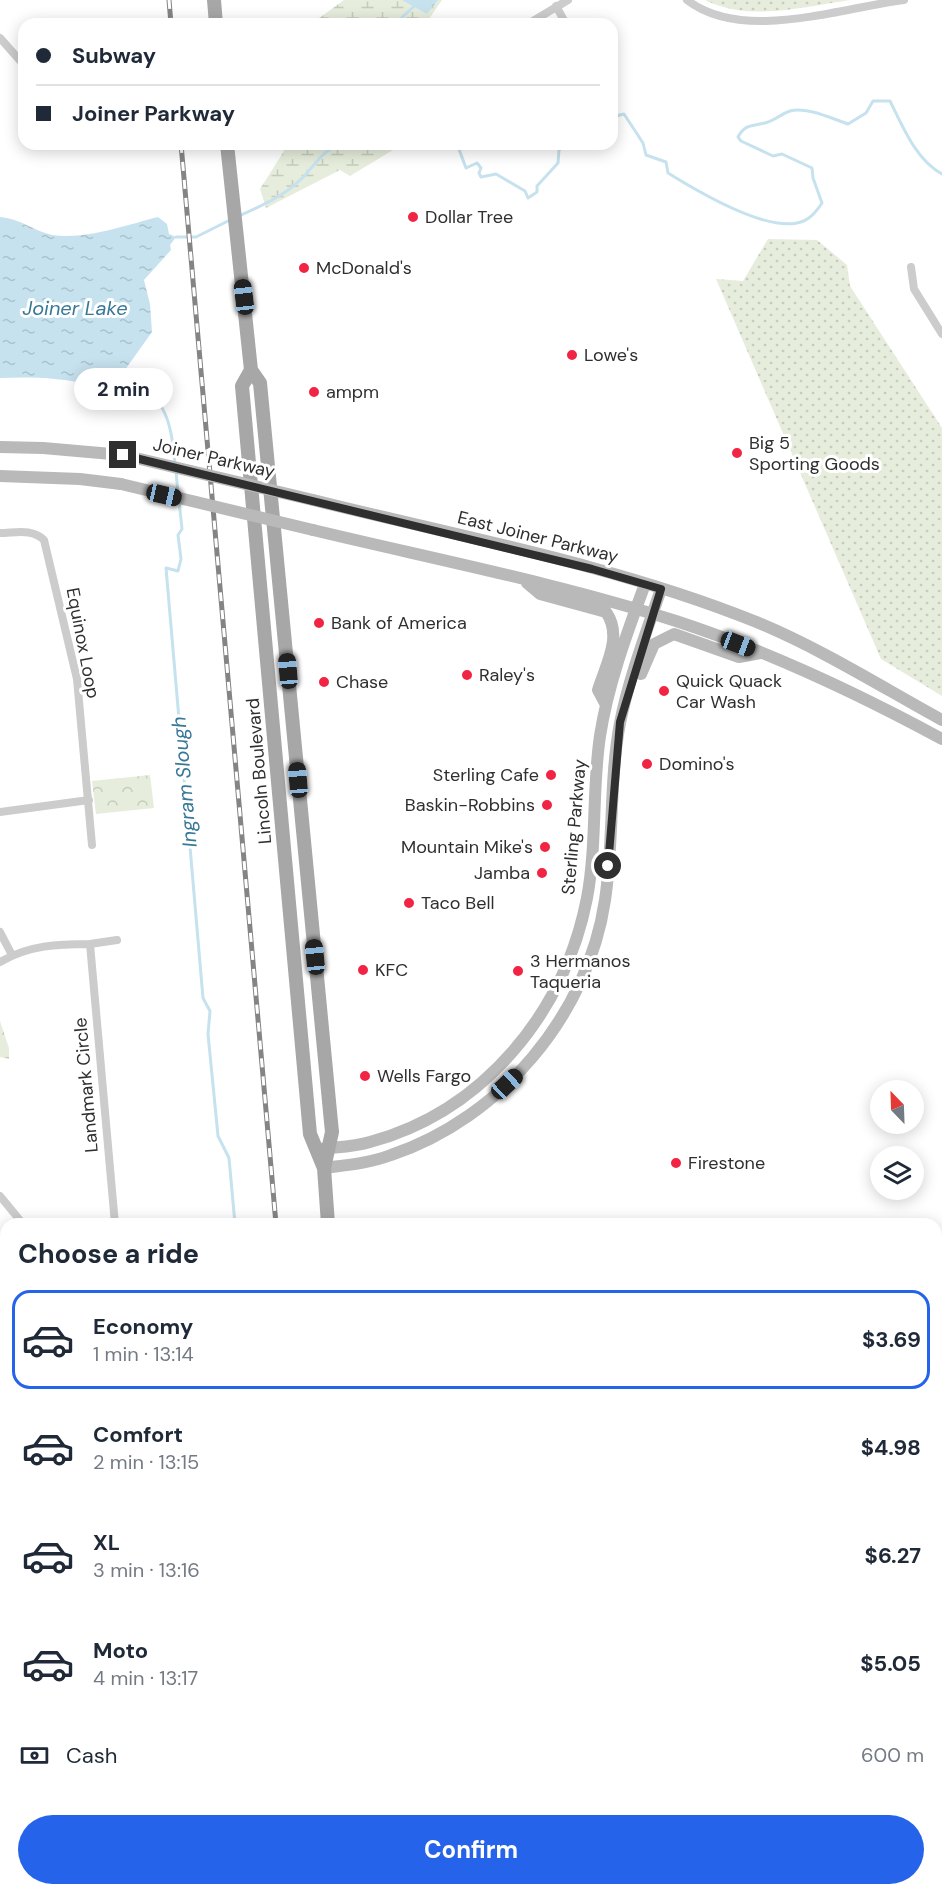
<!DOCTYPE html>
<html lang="en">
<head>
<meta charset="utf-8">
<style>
  :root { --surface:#fff; --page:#f6f6f7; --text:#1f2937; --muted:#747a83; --line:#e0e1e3; --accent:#2563eb }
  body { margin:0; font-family:"DM Sans",sans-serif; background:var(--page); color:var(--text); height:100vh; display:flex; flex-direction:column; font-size:22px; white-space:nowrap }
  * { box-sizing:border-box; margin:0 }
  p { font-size:20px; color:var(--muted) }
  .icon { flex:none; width:33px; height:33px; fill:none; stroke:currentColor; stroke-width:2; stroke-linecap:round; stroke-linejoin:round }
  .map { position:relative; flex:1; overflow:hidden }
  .drawer { position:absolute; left:0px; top:1218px; width:942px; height:678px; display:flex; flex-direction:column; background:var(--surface); border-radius:18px 18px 0 0; box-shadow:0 3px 15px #0003 }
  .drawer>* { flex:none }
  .guide { position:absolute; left:18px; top:18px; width:600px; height:132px; border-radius:18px; box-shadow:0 3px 15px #0003; display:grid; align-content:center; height:132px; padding:0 18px; background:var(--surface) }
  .needle { width:39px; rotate:337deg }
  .fabs { position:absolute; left:870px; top:1080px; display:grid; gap:12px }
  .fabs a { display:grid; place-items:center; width:54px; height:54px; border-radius:50%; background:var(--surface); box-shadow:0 3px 15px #0003; font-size:30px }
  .end { position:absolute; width:27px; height:27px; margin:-14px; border:8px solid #2f2f2f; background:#fff; box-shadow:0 0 0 3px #fff }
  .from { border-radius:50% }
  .bubble { position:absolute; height:42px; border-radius:21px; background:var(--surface); box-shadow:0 3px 15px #0003; font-size:20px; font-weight:700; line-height:42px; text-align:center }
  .car { position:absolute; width:18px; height:36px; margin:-18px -9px; border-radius:8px; box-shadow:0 0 4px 2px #0007; background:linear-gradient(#222 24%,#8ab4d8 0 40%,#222 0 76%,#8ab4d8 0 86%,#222 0) }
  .guide b { display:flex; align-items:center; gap:21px; height:57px; font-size:22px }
  .guide b+b { border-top:2px solid var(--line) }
  .guide i { width:15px; height:15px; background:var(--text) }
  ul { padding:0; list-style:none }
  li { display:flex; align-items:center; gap:18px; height:99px; margin:0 12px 9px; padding:0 6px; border:3px solid transparent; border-radius:18px }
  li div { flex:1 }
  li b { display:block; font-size:22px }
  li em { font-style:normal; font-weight:700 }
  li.active { border-color:var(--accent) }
  li>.icon { width:54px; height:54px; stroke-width:1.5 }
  h2 { padding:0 18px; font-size:27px; line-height:72px }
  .pay { display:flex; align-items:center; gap:15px; height:66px; padding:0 18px; font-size:22px }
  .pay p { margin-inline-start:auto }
  .action { display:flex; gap:12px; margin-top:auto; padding:12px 18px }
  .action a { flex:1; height:69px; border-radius:36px; background:var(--accent); color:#fff; font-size:24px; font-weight:700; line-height:69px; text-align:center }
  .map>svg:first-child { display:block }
  .grass { fill:url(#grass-dots) }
  .wetland { fill:url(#wetland-marsh) }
  .park { fill:url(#park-crowns) }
  .water { fill:url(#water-ripples) }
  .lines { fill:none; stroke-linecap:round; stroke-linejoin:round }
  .stream { stroke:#c6e2ee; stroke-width:3 }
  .street { stroke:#ccc; stroke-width:8 }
  .secondary { stroke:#b9b9b9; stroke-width:12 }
  .primary { stroke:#a7a7a7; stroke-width:14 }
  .highway { stroke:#969696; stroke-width:15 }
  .rail-casing { stroke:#848484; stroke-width:5 }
  .rail { stroke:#fff; stroke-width:3; stroke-dasharray:9; stroke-linecap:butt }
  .secondary-bridge { stroke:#b9b9b9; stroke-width:12 }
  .route { stroke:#2f2f2f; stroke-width:8 }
  .poi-dot { fill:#f12543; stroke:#fff; stroke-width:2 }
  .labels { text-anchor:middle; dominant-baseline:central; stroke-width:6; stroke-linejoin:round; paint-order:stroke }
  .poi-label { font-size:18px; fill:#2f2f2f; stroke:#fff; text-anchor:start }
  .street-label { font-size:18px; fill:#2f2f2f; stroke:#fff }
  .water-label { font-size:20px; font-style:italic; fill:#377897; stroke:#fff }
</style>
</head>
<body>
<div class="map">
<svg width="942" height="1896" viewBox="0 0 942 1896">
  <defs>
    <pattern id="grass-dots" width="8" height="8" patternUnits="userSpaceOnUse" patternTransform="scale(1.5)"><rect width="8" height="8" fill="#e6eddc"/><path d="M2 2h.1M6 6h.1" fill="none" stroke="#c6ccbd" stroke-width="1.8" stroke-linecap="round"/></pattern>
    <pattern id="wetland-marsh" width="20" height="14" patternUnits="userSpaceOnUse" patternTransform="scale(1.5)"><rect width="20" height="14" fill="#e6eddc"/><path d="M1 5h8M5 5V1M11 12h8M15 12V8" fill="none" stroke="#c6ccbd"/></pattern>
    <pattern id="park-crowns" width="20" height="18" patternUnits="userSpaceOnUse" patternTransform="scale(1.5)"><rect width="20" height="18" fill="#e6eddc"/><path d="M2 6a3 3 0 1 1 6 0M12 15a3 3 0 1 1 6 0" fill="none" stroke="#c6ccbd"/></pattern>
    <pattern id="water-ripples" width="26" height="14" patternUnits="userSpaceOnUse" patternTransform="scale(1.5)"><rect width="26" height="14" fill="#c6e2ee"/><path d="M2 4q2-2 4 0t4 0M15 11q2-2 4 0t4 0" fill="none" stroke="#aac2cc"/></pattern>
  </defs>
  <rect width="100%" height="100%" fill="#fff"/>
  <path class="grass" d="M705,0H850C802,7 750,22 705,0Z
    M768,239L817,240L847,265L850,286L942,428V696L881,659L716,279L743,281Z"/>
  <path class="wetland" d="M344,0H442L429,19V24H311Z
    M282,144H403L350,176L340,170L266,208L260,189L284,151Z"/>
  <path class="park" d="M150,775L154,808L96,814L92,781Z
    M0,1021L9,1048V1059L0,1057Z"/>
  <path class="water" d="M402,0H438L427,14Z
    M0,217C19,218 34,231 52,235C86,240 126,225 158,217L167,224L169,234L176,237L170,245L171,250L144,280L150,304L152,332L112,388C96,391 95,386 81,383C54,377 27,377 0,378Z"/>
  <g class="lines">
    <path class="stream" d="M400,24L398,21L421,0
      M612,117L624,114L643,143L646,155L666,162L668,173C697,191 763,230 797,223C809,221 816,212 822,203L813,178L812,168L782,154L773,156L741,141L738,137C745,124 752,126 765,123C774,121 781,114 790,111C806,106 833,119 848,124L866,113L873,101H890C903,127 916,160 942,174
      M457,144L466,168L477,163L481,168L479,173L481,177L496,174L525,191L528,198L537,192V186L558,163L559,150L568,144
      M239,216C263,205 289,194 307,173C320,158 320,156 337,144
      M176,237H196L230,220
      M126,369C165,404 170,412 175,464
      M176,471L178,494
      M179,501L182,529L178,535L181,559L178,571L166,568L203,998L210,1011L208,1034L218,1136L229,1158L235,1224
      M53,1896L56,1890"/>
    <path class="street" d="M687,0C743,43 839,8 904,0
      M556,6L566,24
      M528,24L568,0
      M0,38L24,65
      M911,267L914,289L942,334
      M0,533C15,533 32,528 44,540L77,679L92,845
      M0,812L89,800
      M0,932L12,955
      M90,944L117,940
      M0,962C29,945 58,944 90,944L115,1224
      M0,1196L23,1224"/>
    <path class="secondary" d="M0,447L43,448L123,455
      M0,476L80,479L121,484
      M313,500C458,536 615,565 754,621C820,648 880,686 942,720
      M313,530C434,559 557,583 676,621C768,651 857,693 942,739
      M527,583L540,594L606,612C623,636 606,664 598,690L606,705
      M641,674L654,644L674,634L739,657L760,653
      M321,1149C337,1147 354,1147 370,1142C484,1111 565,1012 587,898C597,845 592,789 600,736C608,684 627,633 645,584
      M324,1168C347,1165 370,1163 391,1155C501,1118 588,1015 605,900C614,841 609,781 620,723C629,678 646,633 661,589"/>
    <path class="primary" d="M214,0L216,24
      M227,144L251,370L260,383L331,1122L332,1132L324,1168
      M251,370L242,386L310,1134L324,1168L328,1224
      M374,1890V1896
      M389,1890L390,1896"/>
    <path class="highway" d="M0,1788L6,1791
      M0,1847L6,1850
      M82,1890L93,1896
      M184,1890L193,1896
      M418,1890L427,1896"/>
    <defs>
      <path id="rail" d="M169,0L171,24
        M181,144L276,1224
        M335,1890L336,1896"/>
    </defs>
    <use href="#rail" class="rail-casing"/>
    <use href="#rail" class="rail"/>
    <path class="secondary-bridge" d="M123,455L313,500
      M121,484L313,530"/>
  </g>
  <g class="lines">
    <path class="route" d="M123,455L592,569L661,589L620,722L608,866"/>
  </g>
  <g class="poi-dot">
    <circle cx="413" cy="217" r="6"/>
    <circle cx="304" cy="268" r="6"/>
    <circle cx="572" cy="355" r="6"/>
    <circle cx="314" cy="392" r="6"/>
    <circle cx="737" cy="453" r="6"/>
    <circle cx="319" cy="623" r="6"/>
    <circle cx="467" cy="675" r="6"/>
    <circle cx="324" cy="682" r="6"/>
    <circle cx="664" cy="691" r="6"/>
    <circle cx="647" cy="764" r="6"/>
    <circle cx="551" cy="775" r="6"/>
    <circle cx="547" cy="805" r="6"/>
    <circle cx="545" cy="847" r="6"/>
    <circle cx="542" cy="873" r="6"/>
    <circle cx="409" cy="903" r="6"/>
    <circle cx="363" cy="970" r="6"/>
    <circle cx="518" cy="971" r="6"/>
    <circle cx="365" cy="1076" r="6"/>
    <circle cx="676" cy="1163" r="6"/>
  </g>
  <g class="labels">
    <g class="poi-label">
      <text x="425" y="217">Dollar Tree</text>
      <text x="316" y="268">McDonald's</text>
      <text x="584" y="355">Lowe's</text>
      <text x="326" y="392">ampm</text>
      <text x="749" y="443">Big 5<tspan x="749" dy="21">Sporting Goods</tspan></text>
      <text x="331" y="623">Bank of America</text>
      <text x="479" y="675">Raley's</text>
      <text x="676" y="681">Quick Quack<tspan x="676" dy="21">Car Wash</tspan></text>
      <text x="336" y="682">Chase</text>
      <text x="659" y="764">Domino's</text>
      <text x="539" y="775" text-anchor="end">Sterling Cafe</text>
      <text x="535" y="805" text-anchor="end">Baskin-Robbins</text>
      <text x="533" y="847" text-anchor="end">Mountain Mike's</text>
      <text x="530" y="873" text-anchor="end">Jamba</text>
      <text x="421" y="903">Taco Bell</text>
      <text x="530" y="961">3 Hermanos<tspan x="530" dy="21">Taqueria</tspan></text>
      <text x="375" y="970">KFC</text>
      <text x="377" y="1076">Wells Fargo</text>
      <text x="688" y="1163">Firestone</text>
    </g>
    <g class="street-label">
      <text transform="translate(214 458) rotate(13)">Joiner Parkway</text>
      <text transform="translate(538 537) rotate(14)">East Joiner Parkway</text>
      <text transform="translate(83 643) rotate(79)">Equinox Loop</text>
      <text transform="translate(259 771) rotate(-95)">Lincoln Boulevard</text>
      <text transform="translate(574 827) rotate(-85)">Sterling Parkway</text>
      <text transform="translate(86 1085) rotate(-95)">Landmark Circle</text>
    </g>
    <g class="water-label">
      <text x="75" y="308">Joiner Lake</text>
      <text transform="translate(184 782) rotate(-95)">Ingram Slough</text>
    </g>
  </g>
</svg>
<div class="fabs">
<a><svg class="needle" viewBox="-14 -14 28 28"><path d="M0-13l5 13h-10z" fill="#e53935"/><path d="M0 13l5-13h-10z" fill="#747a83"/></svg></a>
<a><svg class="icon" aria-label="layers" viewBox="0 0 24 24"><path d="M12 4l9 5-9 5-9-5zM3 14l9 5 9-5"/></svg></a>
</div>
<i class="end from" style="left:608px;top:866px"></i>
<i class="end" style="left:123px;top:455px"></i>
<div class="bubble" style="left:74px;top:368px;width:99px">2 min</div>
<i class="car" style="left:244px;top:297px;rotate:353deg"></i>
<i class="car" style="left:164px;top:495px;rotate:103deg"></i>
<i class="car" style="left:738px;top:644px;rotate:111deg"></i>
<i class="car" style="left:288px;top:671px;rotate:355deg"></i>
<i class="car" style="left:298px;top:780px;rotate:355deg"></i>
<i class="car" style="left:315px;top:957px;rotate:354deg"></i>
<i class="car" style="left:507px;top:1084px;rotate:47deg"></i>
<div class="guide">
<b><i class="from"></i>Subway</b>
<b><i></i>Joiner Parkway</b>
</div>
<section class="drawer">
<h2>Choose a ride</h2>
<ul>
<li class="active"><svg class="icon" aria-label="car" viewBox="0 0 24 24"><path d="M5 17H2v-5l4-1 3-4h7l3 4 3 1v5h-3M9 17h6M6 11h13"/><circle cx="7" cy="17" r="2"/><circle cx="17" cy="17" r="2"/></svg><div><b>Economy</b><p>1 min · 13:14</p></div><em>$3.69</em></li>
<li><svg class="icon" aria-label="car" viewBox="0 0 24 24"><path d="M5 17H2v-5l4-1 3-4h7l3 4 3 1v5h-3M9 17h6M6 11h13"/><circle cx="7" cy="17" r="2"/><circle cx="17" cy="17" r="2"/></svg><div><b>Comfort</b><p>2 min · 13:15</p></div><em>$4.98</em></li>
<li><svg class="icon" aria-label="car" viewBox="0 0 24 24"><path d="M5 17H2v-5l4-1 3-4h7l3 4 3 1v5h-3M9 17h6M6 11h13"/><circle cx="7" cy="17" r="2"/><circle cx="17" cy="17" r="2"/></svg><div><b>XL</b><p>3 min · 13:16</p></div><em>$6.27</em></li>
<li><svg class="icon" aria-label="car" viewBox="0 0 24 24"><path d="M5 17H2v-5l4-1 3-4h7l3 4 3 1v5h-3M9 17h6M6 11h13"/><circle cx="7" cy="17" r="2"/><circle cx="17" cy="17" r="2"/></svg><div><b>Moto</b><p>4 min · 13:17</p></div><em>$5.05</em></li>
</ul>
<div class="pay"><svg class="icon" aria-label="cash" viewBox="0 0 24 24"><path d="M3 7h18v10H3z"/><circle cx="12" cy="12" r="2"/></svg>Cash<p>600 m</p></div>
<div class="action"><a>Confirm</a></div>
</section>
</div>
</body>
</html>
